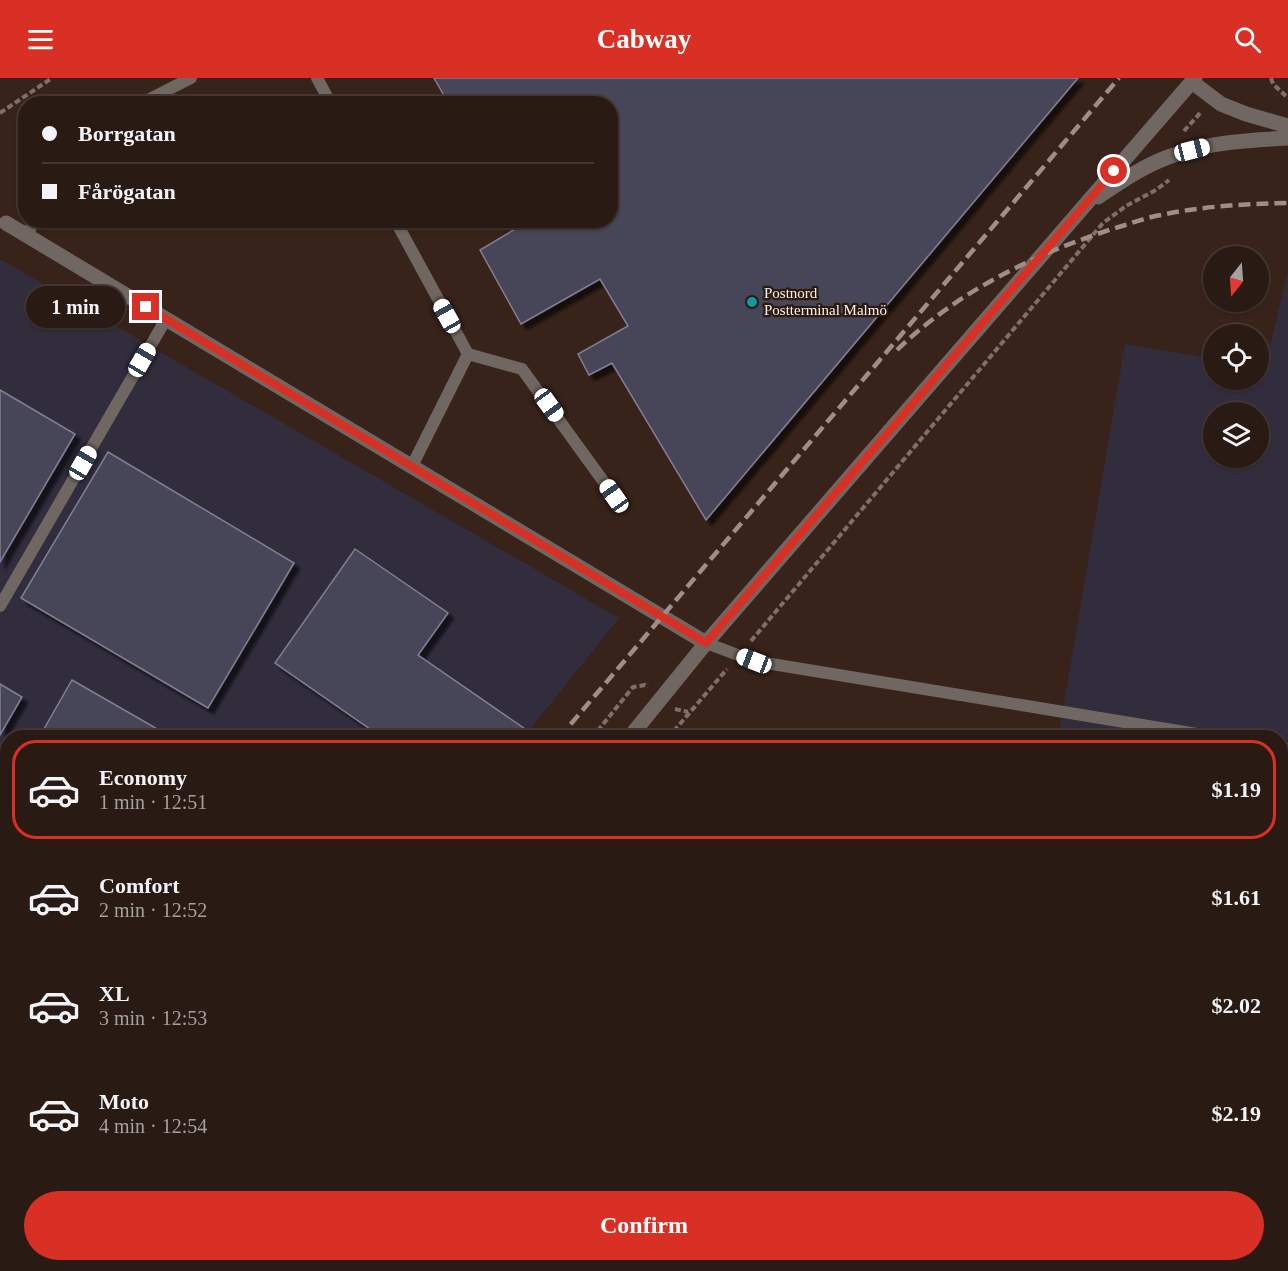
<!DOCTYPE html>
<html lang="en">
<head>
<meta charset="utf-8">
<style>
  :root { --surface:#291a14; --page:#352722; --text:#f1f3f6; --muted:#a5a1a0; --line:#453834; --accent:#d93025 }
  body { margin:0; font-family:Georgia,serif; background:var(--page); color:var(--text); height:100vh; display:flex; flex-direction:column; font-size:22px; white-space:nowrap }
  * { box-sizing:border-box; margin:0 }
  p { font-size:20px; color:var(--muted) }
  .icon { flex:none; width:33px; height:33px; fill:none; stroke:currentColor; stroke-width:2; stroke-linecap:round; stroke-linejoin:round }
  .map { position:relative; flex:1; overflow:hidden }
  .sheet { position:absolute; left:0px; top:652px; width:1288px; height:542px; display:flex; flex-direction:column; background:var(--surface); border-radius:24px 24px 0 0; box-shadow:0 2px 4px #0004,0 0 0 2px var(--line) }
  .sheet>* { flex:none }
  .banner { position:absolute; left:18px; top:18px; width:600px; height:132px; border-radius:24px; box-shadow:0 2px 4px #0004,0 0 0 2px var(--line); display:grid; align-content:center; height:132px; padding:0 24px; background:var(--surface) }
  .needle { width:39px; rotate:197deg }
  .tools { position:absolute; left:1203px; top:168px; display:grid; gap:12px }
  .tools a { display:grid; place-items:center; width:66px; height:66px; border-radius:50%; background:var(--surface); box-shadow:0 2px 4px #0004,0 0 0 2px var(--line); font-size:30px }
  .end { position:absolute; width:27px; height:27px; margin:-14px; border:8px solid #d93025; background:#fff; box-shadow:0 0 0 3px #fff }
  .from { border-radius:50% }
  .bubble { position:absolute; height:42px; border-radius:21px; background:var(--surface); box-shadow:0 2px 4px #0004,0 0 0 2px var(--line); font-size:20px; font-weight:800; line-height:42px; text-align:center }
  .car { position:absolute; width:18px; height:36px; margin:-18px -9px; border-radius:8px; box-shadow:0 0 4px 2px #0007; background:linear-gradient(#fff 24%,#345 0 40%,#fff 0 76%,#345 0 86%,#fff 0) }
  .banner b { display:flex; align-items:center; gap:21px; height:57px; font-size:22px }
  .banner b+b { border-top:2px solid var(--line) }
  .banner i { width:15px; height:15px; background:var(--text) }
  ul { padding:10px 0 0; list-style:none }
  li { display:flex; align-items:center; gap:18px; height:99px; margin:0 12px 9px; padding:0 12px; border:3px solid transparent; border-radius:24px }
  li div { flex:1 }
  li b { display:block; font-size:22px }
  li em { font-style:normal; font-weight:800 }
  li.current { border-color:var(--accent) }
  li>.icon { width:54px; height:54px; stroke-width:1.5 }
  .button { display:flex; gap:12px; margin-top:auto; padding:12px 24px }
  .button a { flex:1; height:69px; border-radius:36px; background:var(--accent); color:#fff; font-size:24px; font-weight:800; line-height:69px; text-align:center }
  header { display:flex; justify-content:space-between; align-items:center; height:78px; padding:0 24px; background:var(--accent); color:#fff; font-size:27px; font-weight:800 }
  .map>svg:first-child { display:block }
  .industrial { fill:#312d3d; fill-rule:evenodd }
  .water { fill:#0d5458; stroke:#558284; stroke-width:1.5 }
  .building { fill:#474458; stroke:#827e94; stroke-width:1.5; filter:url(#shadow) }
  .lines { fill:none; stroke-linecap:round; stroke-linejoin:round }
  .path { stroke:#806f67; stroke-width:4; stroke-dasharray:6 3; stroke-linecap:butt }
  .service { stroke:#716762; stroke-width:12 }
  .minor { stroke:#716762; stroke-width:15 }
  .rail { stroke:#9e8e86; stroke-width:4.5; stroke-dasharray:12 6; stroke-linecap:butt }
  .route { stroke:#d93025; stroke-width:8 }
  .culture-dot { fill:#0f9aa8; stroke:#2c1a11; stroke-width:2 }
  .labels { text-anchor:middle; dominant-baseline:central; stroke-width:4.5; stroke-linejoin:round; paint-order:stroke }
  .poi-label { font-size:15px; fill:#fcefe9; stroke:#2c1a11; text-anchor:start }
</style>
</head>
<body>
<header><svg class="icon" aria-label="menu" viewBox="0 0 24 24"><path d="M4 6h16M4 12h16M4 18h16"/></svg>Cabway<svg class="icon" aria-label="search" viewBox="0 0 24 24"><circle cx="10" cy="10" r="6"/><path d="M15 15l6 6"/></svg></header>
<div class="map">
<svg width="1288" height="1193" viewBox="0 0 1288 1193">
  <defs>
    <filter id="shadow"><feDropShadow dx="5.5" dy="5.5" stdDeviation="1.5" flood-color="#0009"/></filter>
  </defs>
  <rect width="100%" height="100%" fill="#37231a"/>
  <path class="industrial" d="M0,181L619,540L523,660H8V1186L266,1187L264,1193H0Z
    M1288,193V895L1281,894V660H1058L1125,266L1213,281L1214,302H1258L1259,288L1265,289ZM1214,334H1258V380H1214Z"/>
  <path class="water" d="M1288,1054V1123L1281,1120V1077Z
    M644,1187H716L710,1193H663Z"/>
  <path class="building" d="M434,0H1078L706,442L612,285L589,297L578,276L628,248L600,201L521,246L480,172L522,147L519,142H610V26H449Z
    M0,312L75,356L0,484Z
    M108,374L294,485L208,630L21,520Z
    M355,471L448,535L418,577L528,653L523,660H383L275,585Z
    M72,602L173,660H60L44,651Z
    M0,606L22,619L0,657Z"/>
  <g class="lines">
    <path class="path" d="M1271,0L1273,6L1288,20
      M0,35L52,0
      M1184,53L1201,34
      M751,563L1103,145L1126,128L1156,112L1169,102
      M675,631L688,634
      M592,660L633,609L645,607L648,609
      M668,660L727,591
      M0,1160L8,1162
      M157,1186L200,1193
      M384,1190L394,1193
      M61,1193L62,1186
      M329,1193L330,1186"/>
    <path class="service" d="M317,0L331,26
      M140,26L191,0
      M395,142L468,276L522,291L614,418
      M27,157L35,142
      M412,388L468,276
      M0,528L166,241
      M706,565L754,583L1221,660
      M1281,670L1288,671
      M0,904L8,898"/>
    <path class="minor" d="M1192,4L1221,26L1246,36L1288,48
      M1098,119C1122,103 1146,86 1174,77C1211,64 1250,62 1288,60
      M6,145L706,565
      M629,660L706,565L1195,0
      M364,1193L366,1186"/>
    <path class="rail" d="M897,272C959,212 1040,173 1122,148C1135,144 1148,139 1161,137C1203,128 1245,126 1288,125
      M559,660L1119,0
      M296,1193L298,1186"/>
  </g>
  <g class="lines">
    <path class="route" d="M146,229L706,565L1114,93"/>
  </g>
  <circle class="culture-dot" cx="752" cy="224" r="6"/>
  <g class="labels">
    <g class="poi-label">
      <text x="764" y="215">Postnord<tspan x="764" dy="17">Postterminal Malmö</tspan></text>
    </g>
  </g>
</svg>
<div class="tools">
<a><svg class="needle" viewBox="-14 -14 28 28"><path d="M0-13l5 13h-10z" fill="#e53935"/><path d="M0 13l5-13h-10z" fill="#a5a1a0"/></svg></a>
<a><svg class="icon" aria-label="locate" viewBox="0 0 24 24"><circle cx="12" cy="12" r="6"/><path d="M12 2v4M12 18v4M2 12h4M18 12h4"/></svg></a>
<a><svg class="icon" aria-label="layers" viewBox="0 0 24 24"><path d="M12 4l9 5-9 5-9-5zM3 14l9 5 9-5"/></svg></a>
</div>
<i class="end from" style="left:1114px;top:93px"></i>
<i class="end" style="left:146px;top:229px"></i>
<div class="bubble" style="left:26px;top:208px;width:99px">1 min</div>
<i class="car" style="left:1192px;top:72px;rotate:76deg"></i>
<i class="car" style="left:447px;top:238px;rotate:331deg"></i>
<i class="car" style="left:142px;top:282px;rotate:30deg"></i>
<i class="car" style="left:549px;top:327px;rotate:144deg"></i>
<i class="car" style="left:83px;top:385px;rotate:30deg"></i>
<i class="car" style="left:614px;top:418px;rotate:325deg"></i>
<i class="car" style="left:754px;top:583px;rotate:291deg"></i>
<div class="banner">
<b><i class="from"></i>Borrgatan</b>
<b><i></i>Fårögatan</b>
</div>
<section class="sheet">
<ul>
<li class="current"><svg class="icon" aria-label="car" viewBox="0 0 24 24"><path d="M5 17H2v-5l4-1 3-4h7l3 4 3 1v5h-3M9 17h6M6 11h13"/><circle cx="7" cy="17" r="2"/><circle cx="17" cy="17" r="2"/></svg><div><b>Economy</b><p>1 min · 12:51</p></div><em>$1.19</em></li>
<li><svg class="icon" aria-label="car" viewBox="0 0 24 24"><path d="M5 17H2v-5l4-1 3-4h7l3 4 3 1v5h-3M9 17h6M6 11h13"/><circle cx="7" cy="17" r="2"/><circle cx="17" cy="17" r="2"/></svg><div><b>Comfort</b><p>2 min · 12:52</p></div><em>$1.61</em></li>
<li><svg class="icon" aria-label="car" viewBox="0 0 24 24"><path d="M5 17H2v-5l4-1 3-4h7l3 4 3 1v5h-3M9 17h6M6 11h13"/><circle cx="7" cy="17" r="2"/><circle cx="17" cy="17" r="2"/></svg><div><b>XL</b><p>3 min · 12:53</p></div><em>$2.02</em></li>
<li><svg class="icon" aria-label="car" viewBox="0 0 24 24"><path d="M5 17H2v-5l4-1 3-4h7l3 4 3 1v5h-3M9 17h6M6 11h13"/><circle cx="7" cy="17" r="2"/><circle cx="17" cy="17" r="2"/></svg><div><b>Moto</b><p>4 min · 12:54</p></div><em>$2.19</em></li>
</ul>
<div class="button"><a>Confirm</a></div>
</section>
</div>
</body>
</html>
